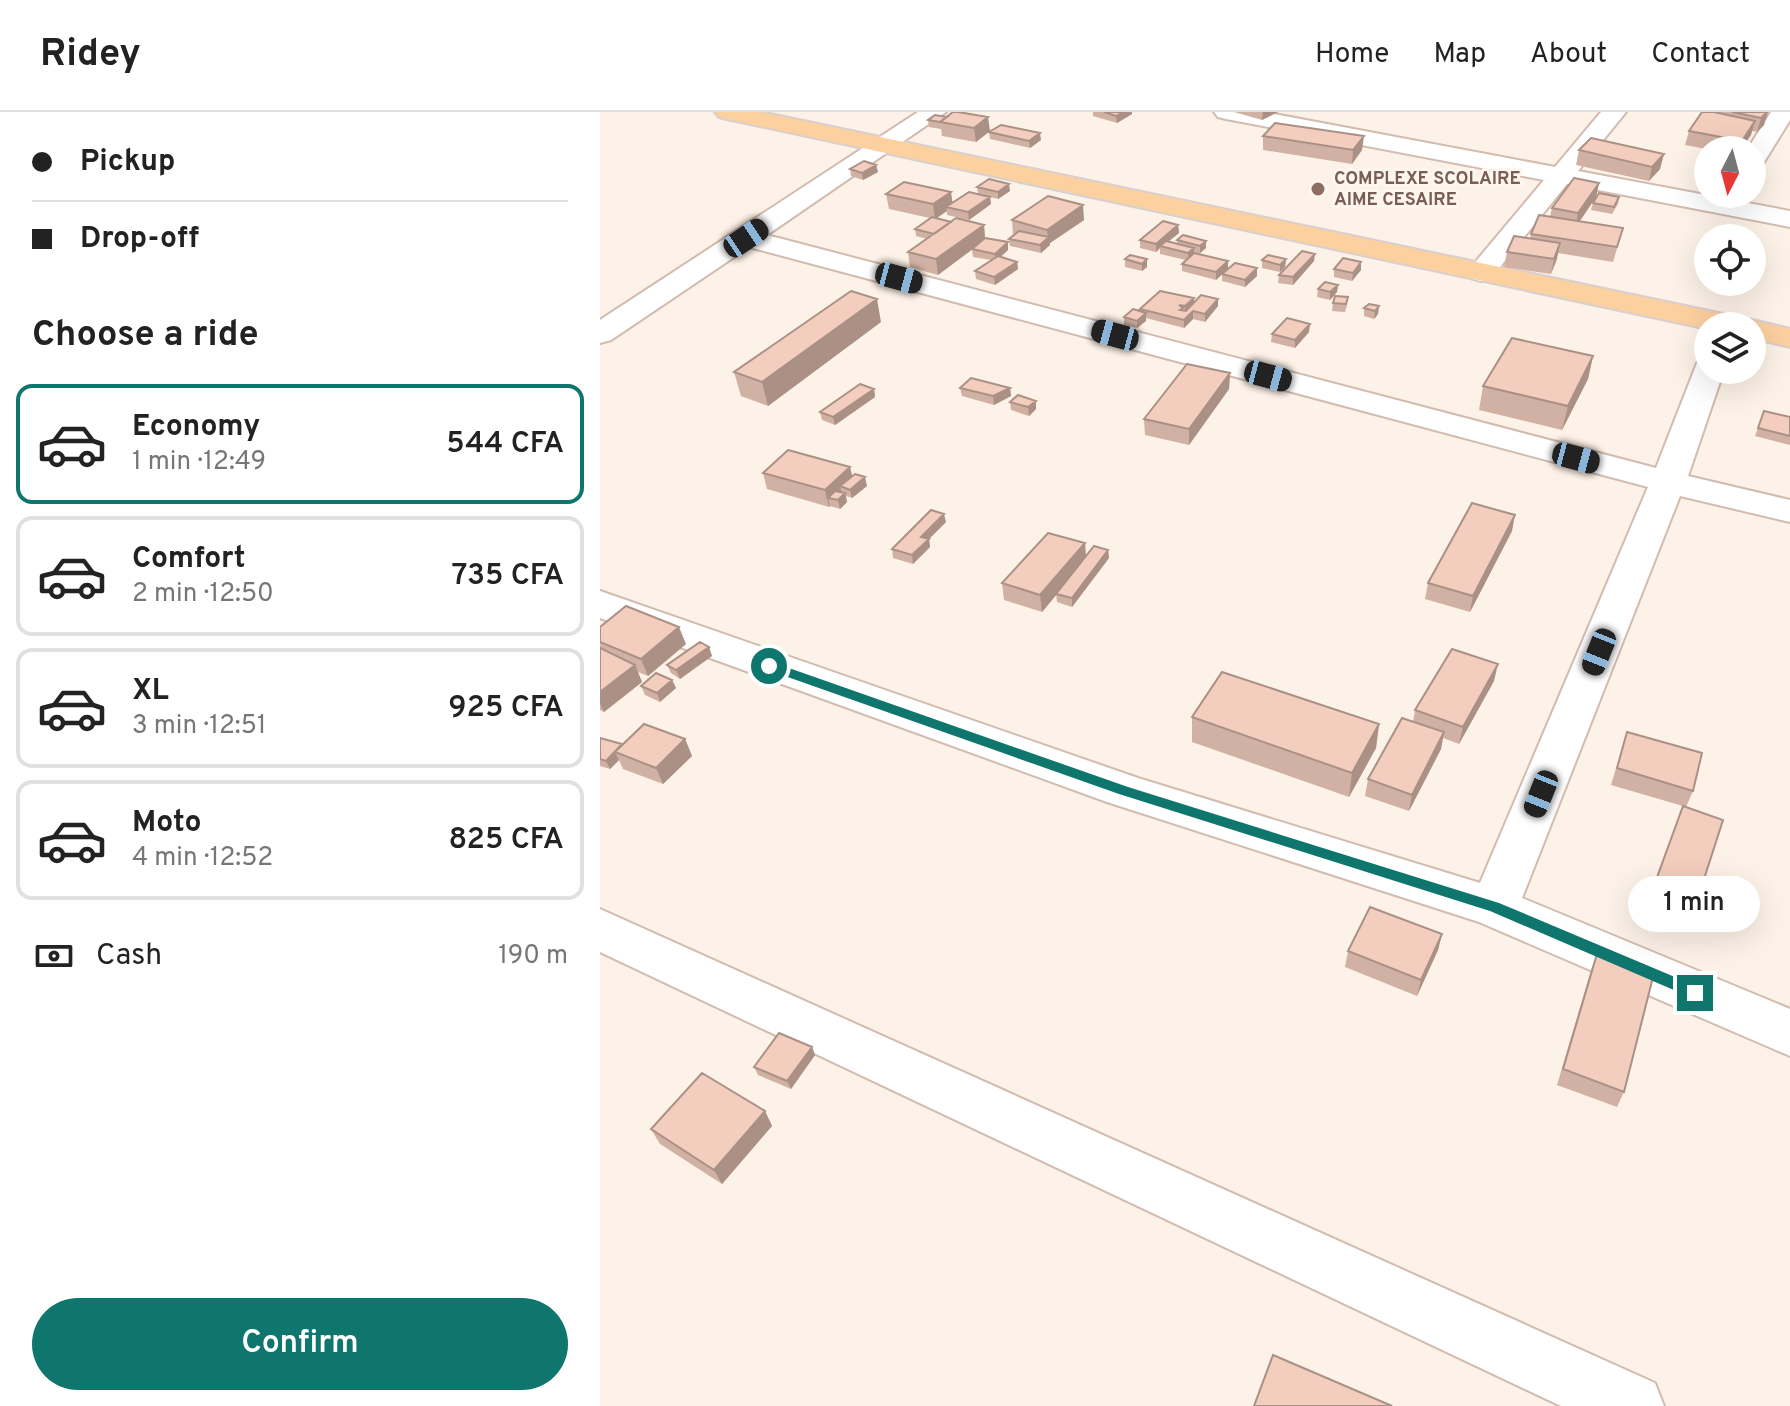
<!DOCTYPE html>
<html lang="en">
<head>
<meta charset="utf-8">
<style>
  :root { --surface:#fff; --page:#f6f6f6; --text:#222; --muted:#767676; --line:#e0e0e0; --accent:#0f766e }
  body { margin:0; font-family:Overpass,sans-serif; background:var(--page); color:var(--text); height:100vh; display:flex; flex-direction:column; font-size:30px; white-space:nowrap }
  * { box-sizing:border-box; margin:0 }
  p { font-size:26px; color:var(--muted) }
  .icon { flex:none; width:44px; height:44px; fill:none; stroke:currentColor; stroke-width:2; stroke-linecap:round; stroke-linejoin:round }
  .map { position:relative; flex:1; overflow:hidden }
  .drawer { display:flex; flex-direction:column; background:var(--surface); width:600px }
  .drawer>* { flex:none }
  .banner { display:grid; align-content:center; height:176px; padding:0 32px; background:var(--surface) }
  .needle { width:52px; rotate:186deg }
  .tools { position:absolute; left:1094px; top:24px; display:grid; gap:16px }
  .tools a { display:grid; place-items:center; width:72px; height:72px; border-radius:50%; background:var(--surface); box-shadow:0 8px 32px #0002; font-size:40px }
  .end { position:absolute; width:36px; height:36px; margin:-18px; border:10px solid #0f766e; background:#fff; box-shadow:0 0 0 4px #fff }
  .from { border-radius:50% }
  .bubble { position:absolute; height:56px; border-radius:28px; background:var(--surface); box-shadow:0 8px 32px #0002; font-size:26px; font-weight:600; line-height:56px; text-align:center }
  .car { position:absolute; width:24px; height:48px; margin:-24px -12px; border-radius:10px; box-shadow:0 0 6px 2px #0007; background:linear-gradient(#222 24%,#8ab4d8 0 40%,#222 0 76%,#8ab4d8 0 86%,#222 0) }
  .banner b { display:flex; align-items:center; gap:28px; height:76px; font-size:30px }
  .banner b+b { border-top:2px solid var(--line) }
  .banner i { width:20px; height:20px; background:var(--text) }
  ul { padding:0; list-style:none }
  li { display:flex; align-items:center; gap:24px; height:120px; margin:0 16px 12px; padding:0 16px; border:4px solid var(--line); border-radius:16px }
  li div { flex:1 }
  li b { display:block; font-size:30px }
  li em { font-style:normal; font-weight:600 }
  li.active { border-color:var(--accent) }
  li>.icon { width:72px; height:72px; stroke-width:1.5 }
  h2 { padding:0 32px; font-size:36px; line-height:96px }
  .pay { display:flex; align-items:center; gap:20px; height:88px; padding:0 32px; font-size:30px }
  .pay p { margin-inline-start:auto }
  .primary-button { display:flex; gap:16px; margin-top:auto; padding:16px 32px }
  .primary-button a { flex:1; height:92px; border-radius:48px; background:var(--accent); color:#fff; font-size:32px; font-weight:600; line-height:92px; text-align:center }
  header { display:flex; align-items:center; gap:48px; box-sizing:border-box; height:112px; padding:0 40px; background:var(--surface); border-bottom:2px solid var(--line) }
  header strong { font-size:38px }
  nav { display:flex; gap:44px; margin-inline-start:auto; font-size:28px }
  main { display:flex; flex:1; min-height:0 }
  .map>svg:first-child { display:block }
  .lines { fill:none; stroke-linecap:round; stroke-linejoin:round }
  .minor-casing { stroke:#d2bbaf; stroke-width:4 }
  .major-casing { stroke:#d9d0cd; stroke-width:4 }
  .minor { fill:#fff; fill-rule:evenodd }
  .major { fill:#fcd09f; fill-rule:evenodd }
  .wall { fill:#d1b1a3 }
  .shaded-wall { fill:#aa9085 }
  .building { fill:#f3cebe; stroke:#aa9085; stroke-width:2 }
  .route { fill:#0f766e }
  .education-dot { fill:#8d6e63; stroke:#fff7ee; stroke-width:3 }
  .labels { text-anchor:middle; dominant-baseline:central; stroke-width:6; stroke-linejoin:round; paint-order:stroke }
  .far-education-label { font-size:18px; font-weight:bold; fill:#785e54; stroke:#fff7ee; text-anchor:start }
</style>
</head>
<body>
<header>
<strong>Ridey</strong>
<nav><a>Home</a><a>Map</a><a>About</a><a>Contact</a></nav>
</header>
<main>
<section class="drawer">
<div class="banner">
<b><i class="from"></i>Pickup</b>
<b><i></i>Drop-off</b>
</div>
<h2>Choose a ride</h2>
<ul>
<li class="active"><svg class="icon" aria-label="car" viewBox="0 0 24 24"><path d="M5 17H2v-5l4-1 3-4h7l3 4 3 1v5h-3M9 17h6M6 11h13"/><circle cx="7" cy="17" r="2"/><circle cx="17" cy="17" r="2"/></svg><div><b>Economy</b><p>1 min · 12:49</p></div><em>544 CFA</em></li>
<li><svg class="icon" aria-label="car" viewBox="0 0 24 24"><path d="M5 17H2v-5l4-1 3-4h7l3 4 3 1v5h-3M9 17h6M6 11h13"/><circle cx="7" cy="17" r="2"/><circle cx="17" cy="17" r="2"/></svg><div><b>Comfort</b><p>2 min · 12:50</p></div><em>735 CFA</em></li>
<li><svg class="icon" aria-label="car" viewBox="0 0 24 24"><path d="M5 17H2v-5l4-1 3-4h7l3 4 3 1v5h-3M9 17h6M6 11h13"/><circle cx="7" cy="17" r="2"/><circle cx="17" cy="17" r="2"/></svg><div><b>XL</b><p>3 min · 12:51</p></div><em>925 CFA</em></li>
<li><svg class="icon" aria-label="car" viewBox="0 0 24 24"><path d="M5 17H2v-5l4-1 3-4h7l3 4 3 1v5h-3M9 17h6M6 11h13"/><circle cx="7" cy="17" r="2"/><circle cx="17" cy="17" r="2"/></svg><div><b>Moto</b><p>4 min · 12:52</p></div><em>825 CFA</em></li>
</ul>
<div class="pay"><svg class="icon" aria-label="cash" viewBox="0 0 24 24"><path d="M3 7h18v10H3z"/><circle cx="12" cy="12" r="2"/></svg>Cash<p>190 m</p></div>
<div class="primary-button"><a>Confirm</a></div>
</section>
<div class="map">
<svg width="1190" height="1294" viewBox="0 0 1190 1294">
  <rect width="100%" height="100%" fill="#fdf2e7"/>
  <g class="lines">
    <defs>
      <path id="minor" d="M318,0H346L167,123L1056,356L1097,251L1108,248V258H1124L1088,364L1190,388V410L1080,384L922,786L1190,897V944L879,810L507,690L0,506V479L538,666L880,771L1048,375L149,135L11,228L0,231V208Z
        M614,0H664L955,55L1001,0H1026L978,59L1190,99V115L967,72L891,166L881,169L871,166L867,160L944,68L626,7L618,5Z
        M1171,0H1190V8L1161,55L1152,58V38H1147Z
        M0,797L1055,1271L1064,1294H961L0,840Z"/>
      <path id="major" d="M115,0H161L1152,208L1190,217V235L1152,226V214H1108V217L127,7L119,5Z"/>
    </defs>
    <use href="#minor" class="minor-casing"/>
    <use href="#major" class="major-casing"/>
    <use href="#minor" class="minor"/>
    <use href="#major" class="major"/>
  </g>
  <path class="wall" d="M493,0H532V2L517,11L493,4Z
    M634,0H678L662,8Z
    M1102,0H1168L1164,13L1157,20L1152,19L1141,38H1112L1085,33L1089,19Z
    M347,5L390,19L376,30L342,24L341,17L329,15L328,8Z
    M389,20L441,28L430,36L390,27Z
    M663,24L762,38L752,52L663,38Z
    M979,38L1060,57L1049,69L976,53Z
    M276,53L278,60L263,68L251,64L250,57Z
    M999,71L996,85L980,109L1023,116L1013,150L958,141L951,162L904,155L907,140L930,127L931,122L950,105L952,96Z
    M377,75L410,79L398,87L390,85L391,92L369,108L347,103V99L337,106L351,110L384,113L385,126L408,130V138L401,145L417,150L418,157L395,173L376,167L375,159L391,148L373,145L372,137L338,163L310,155L308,140L327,127L316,124L315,117L330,106L289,97L286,82L352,91L378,82Z
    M1019,85L1018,92L1012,102L991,98L993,91Z
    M412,108H484L450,131V133L441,141L410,134L409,127L413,123Z
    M578,113L579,121L568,129L577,131V128L606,129V136L600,141H594L628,157L657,164L645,175L622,169V162L616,168L582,159V152L586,148L560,142V136L556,140L540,136V128Z
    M530,143L547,155L542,159L525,155V147Z
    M686,147L685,155L680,160L662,156V148Z
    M714,149L693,173L678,171L679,163Z
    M761,150V158L752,169L734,165V157Z
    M738,173L737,180L730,188L717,185L718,177Z
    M735,184L747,193L745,200L732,199L733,191Z
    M618,187V194L605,210L593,207L584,216L546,206V209L537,216L524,213V205L540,199V197L594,191Z
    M779,194L778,202L774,207L764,204V196Z
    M281,210L168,294L141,284L134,260Z
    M709,220L695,236L671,230L672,222Z
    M993,244L988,267L962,318L879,298L883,274Z
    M630,261L629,277L589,333L545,323L544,307Z
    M360,276H410L411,284L394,293L362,284Z
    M274,277L275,285L235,313L222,308L220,300Z
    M410,290L436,297L429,304L411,298Z
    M1164,299L1190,305V333L1155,324Z
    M163,361L252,364L267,374L252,386L246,384L247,390L240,397L230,394L229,395L167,377Z
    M346,410L329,427L330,435L313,452L293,446L292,437Z
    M912,419L870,500L825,487L828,471Z
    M485,431L486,444L508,438L509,446L472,495L457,490L456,482L442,500L404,488L402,471Z
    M0,515L86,532L48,564L38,560L42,570L4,600L0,598Z
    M109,535L112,544L80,567L71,561L67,553Z
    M72,568L76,576L60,590L45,583L41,574Z
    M894,569L859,632L843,626L841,637L809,699L765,684L768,667L813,610L815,598Z
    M592,605L779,612L776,636L749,685L592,630Z
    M1027,620L1093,679L1086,695L1094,798L1086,814L1045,798L1083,694L1011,673Z
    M0,626L22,633L85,627L92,644L63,672L23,657L19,648L10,657L0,654Z
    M842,822L838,838L817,884L745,855L748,839Z
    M997,842L1024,980L1017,995L957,973L991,858Z
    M212,935L215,943L191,977L158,963L154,955Z
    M165,999L172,1014L122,1072L60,1032L51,1017Z"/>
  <path class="shaded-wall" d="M523,0H532V2L517,11L516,4Z
    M663,0H678L662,8Z
    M1168,0L1164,13L1157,20L1161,6Z
    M388,5L390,19L376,30L374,16Z
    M1155,9L1151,23L1141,38H1140L1142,29Z
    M440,21L441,28L430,36L429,29Z
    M764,24L762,38L752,52L753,38Z
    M1064,42L1060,57L1049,69L1052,55Z
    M276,53L278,60L263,68L262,61Z
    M999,71L996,85L975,116L978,101Z
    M409,72L410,79L398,87V80Z
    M351,80L353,94L346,95L347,99L335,107L333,92Z
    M390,85L391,92L369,108L368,100Z
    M483,93L484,108L450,131V133L441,141L440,133L448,127L447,118Z
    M384,113L385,128L338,163L336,147Z
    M578,113L579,121L562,135L560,134V136L556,140V132Z
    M606,129V136L600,141V134Z
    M408,130V138L395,149V142Z
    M960,131L957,147L951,162L954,147Z
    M594,136V143L588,149V141Z
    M715,142L714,149L693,173V165Z
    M547,147V155L542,159V152Z
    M686,147L685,155L680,160V153Z
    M628,149V157L616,168V160Z
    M417,150L418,157L395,173L394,165Z
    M761,150V158L752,169L753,161Z
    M657,156V164L645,175V168Z
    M738,173L737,180L730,188V180Z
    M594,186V194L585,202V194Z
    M277,187L281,210L168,294L162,270Z
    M618,187V194L605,210V202Z
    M779,194L778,202L774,207L775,199Z
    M593,199V207L584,216V208Z
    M546,201V209L537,216V209Z
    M710,212L709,220L695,236V228Z
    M993,244L988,267L962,318L968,294Z
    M630,261L629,277L589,333V317Z
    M410,276L411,284L394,293L393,284Z
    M274,277L275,285L235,313L233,305Z
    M436,289V297L429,304L428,295Z
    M250,355L254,371L240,374L242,382L228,386L230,394L229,395L225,378Z
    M265,365L267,374L252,386L250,378Z
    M245,381L247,390L240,397L238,388Z
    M344,402L346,410L329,427L330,435L313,452L312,443L321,425Z
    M915,403L912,419L870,500L873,484Z
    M485,431L486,448L442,500L440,483Z
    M508,438L509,446L472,495V486Z
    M79,515L86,532L48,564L41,547Z
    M109,535L112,544L80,567L76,558Z
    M898,552L894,569L859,632L863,615Z
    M35,553L42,570L4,600L0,592V580Z
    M72,568L76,576L60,590L57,581Z
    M779,612L776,636L749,685L752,661Z
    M844,620L841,637L809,699L812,683Z
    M85,627L92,644L63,672L56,656Z
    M22,632L26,640H15L19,648L10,657L6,649Z
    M842,822L838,838L817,884L821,868Z
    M212,935L215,943L191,977L187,969Z
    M165,999L172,1014L122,1072L114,1058Z"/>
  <path class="building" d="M353,0H358L388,5L374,16L340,10Z
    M504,0H523L516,4Z
    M1102,0H1114L1155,9L1142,29L1089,19Z
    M1132,0H1167L1161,6Z
    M335,3L347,5L340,10L328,8Z
    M675,11L764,24L753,38L663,24Z
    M401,13L440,21L429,29L389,20Z
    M991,26L1064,42L1052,55L979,38Z
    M264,49L276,53L262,61L250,57Z
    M974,66L999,71L978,101L952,96Z
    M389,67L409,72L398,80L377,75Z
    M304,70L351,80L333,92L286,82Z
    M369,80L390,85L368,100L346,95Z
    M999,81L1019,85L1014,95L993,91Z
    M448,84L483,93L447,118L412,108Z
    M939,103L1023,116L1017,135L931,122Z
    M332,105L351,110L334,122L315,117Z
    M356,106L384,113L336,147L308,140Z
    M563,109L578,113L556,132L540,128Z
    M419,119L449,125L440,133L409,127Z
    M583,123L606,129L600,134L577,128Z
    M914,124L960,131L954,147L907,140Z
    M385,126L408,130L395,142L372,137Z
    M566,129L594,136L588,141L560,134Z
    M702,139L715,142L693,165L679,163Z
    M594,141L628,149L616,160L582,152Z
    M530,143L547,147L542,152L525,147Z
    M668,143L686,147L680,153L662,148Z
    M398,144L417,150L394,165L375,159Z
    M743,146L761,150L753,161L734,157Z
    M635,151L657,156L645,168L622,162Z
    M725,170L738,173L730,180L718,177Z
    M251,179L277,187L162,270L134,260Z
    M560,179L594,186L585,194L579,193L583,196L580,198L586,199L601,183L618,187L605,202L593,199L584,208L540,197Z
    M735,184L748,185L746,192L733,191Z
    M769,192L779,194L775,199L764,196Z
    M533,197L546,201L537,209L524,205Z
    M687,206L710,212L695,228L672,222Z
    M912,226L993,244L968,294L883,274Z
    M587,252L630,261L589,317L544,307Z
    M371,266L410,276L393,284L360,276Z
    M260,272L274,277L233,305L220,300Z
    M418,283L436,289L428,295L410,290Z
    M1164,299L1190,305V324L1158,316Z
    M188,338L250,355L225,378L163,361Z
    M255,362L265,365L250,378L240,374Z
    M235,379L245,381L238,388L228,386Z
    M872,391L915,403L873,484L828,471Z
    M331,398L344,402L321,425L329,427L312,443L292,437Z
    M448,421L485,431L440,483L402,471Z
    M494,434L508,438L472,486L456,482Z
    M26,494L79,515L41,547L0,530V515Z
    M100,530L109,535L76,558L67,553Z
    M0,536L35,553L0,580Z
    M852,537L898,552L863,615L815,598Z
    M622,560L779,612L752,661L592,605Z
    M56,561L72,568L57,581L41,574Z
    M802,606L844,620L812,683L768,667Z
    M44,612L85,627L56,656L15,640Z
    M1027,620L1102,641L1093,679L1017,656Z
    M0,626L22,632L6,649L0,647Z
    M1083,694L1123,708L1094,798L1051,782Z
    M770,795L842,822L821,868L748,839Z
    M997,842L1054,861L1024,980L963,957Z
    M179,921L212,935L187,969L154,955Z
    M102,961L165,999L114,1058L51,1017Z
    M673,1243L792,1294H654Z"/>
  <path class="route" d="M169,549L528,675L899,791L1101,876L1103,881L1095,887L1090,885L890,799L519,682L165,557L163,554Z"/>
  <circle class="education-dot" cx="718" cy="77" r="8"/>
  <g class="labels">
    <g class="far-education-label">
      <text x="734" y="67">COMPLEXE SCOLAIRE<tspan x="734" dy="21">AIME CESAIRE</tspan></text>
    </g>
  </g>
</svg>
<div class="tools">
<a><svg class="needle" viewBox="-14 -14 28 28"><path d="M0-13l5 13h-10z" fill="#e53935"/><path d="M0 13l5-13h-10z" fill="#767676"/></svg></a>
<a><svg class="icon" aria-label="locate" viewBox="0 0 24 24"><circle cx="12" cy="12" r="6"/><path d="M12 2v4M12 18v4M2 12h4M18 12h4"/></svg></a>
<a><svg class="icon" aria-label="layers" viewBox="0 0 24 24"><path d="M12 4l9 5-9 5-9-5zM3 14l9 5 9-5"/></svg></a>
</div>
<i class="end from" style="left:169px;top:554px"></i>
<i class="end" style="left:1095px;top:881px"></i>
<div class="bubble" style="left:1028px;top:764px;width:132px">1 min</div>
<i class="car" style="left:146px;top:126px;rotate:56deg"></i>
<i class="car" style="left:299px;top:166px;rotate:105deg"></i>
<i class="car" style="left:515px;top:223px;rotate:285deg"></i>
<i class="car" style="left:668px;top:264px;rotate:105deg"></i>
<i class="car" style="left:976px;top:346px;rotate:105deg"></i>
<i class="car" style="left:999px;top:540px;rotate:202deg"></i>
<i class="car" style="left:941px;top:682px;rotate:202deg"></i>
</div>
</main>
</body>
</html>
